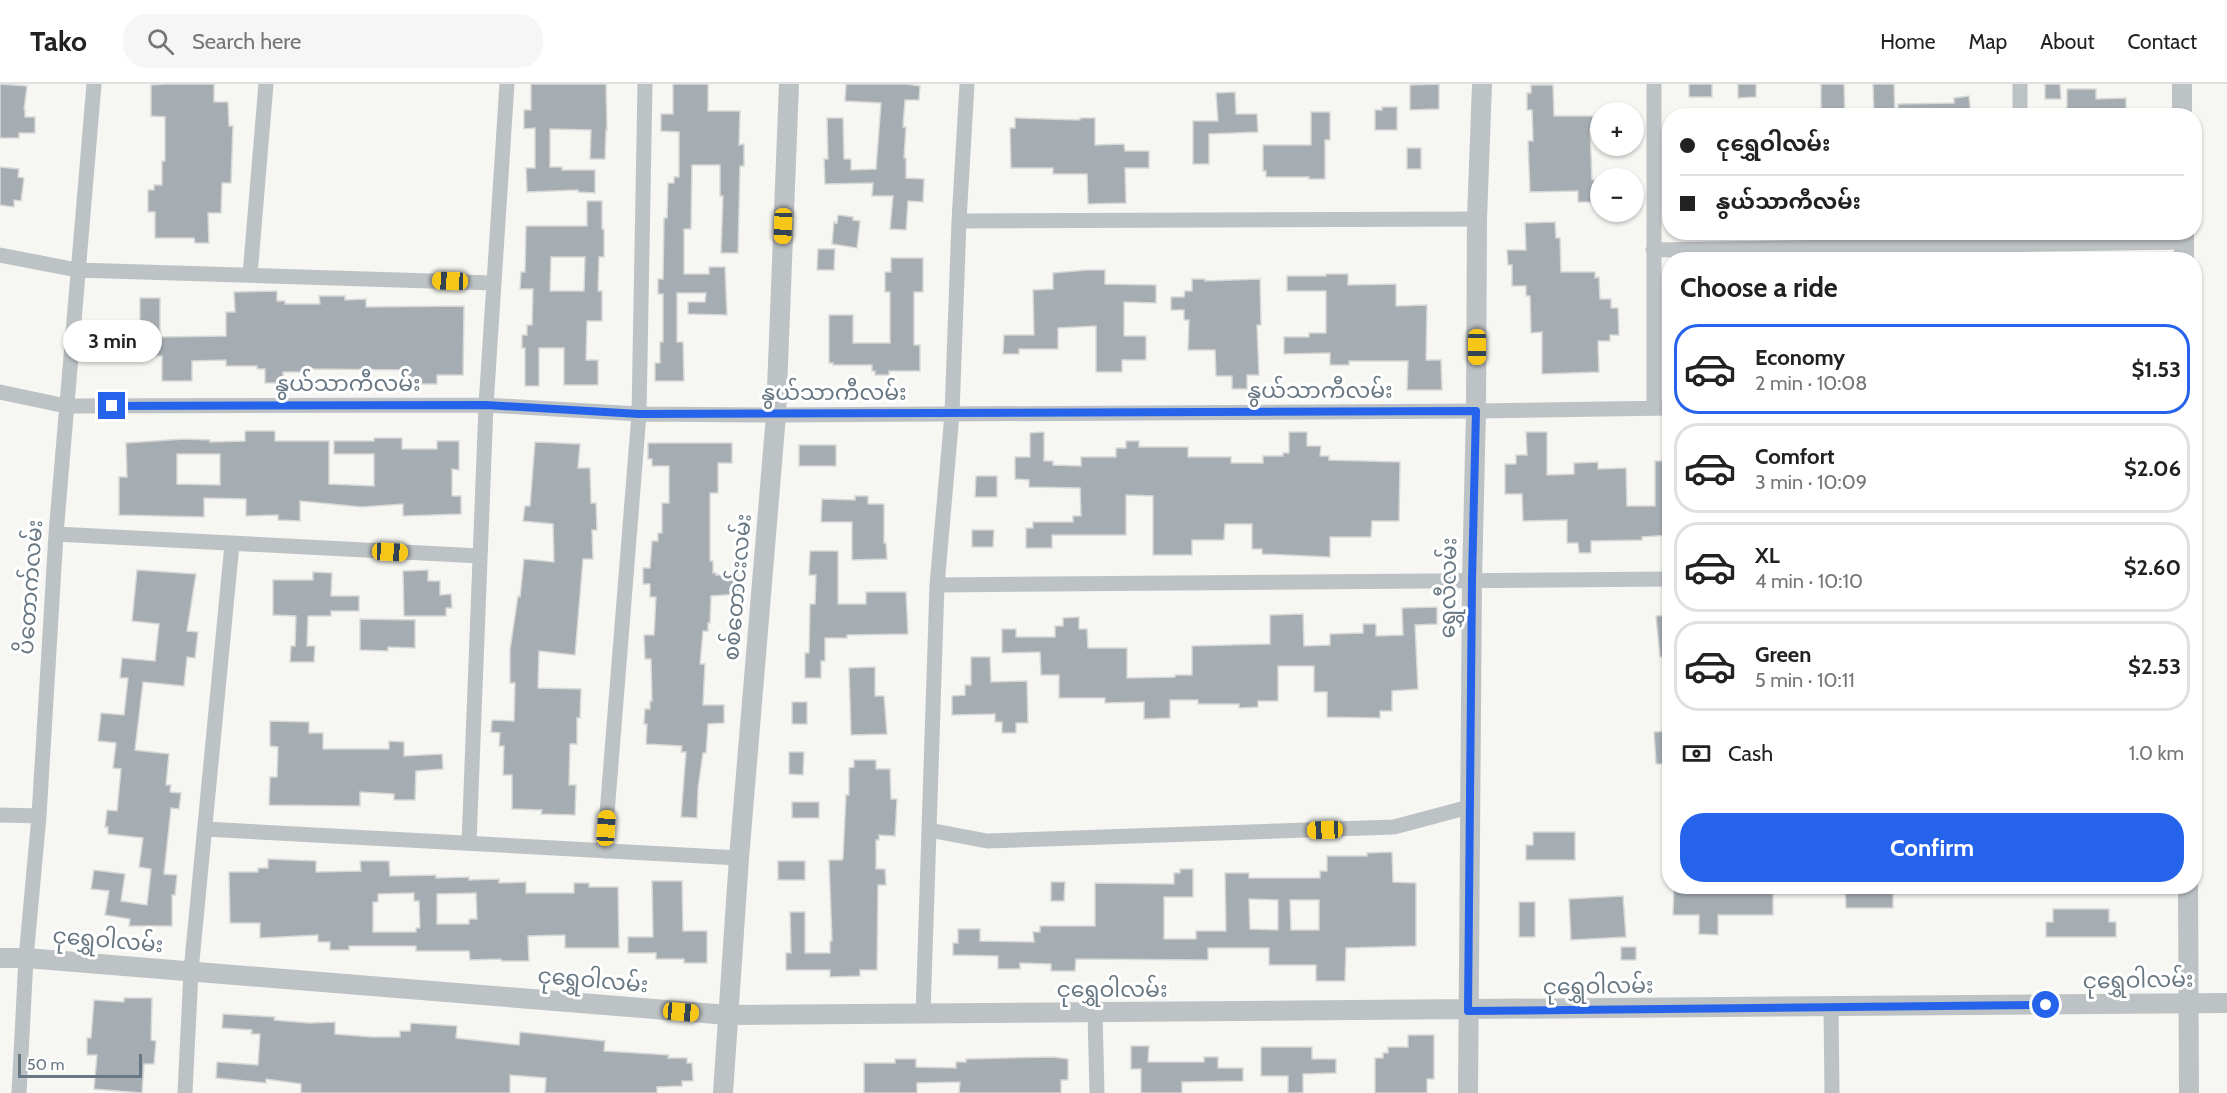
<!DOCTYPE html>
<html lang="en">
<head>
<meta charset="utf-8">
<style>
  :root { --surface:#fff; --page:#f6f6f6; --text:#222; --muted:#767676; --line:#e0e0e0; --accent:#2563eb }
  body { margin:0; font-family:Cabin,"Noto Sans Myanmar",sans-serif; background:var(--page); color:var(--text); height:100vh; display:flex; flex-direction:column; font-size:22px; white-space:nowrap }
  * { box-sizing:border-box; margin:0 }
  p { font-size:20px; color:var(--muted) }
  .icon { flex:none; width:33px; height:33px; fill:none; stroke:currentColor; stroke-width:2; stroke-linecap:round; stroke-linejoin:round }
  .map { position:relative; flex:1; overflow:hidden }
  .side { position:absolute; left:1662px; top:168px; width:540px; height:642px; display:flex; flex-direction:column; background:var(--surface); border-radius:24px; box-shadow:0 2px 4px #0004 }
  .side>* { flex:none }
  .top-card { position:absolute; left:1662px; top:24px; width:540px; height:132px; border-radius:24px; box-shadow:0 2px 4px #0004; display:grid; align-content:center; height:132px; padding:0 18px; background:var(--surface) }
  .controls { position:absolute; left:1590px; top:18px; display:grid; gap:12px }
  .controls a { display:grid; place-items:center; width:54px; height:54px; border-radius:50%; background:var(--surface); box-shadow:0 2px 4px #0004; font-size:30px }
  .scale { position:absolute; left:18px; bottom:15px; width:124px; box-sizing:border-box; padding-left:6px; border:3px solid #677783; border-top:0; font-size:16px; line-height:21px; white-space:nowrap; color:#677783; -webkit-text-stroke:4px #fff; paint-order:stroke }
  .end { position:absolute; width:27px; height:27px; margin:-14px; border:8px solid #2563eb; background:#fff; box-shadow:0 0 0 3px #fff }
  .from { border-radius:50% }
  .bubble { position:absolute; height:42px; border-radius:21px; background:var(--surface); box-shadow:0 2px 4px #0004; font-size:20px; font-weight:700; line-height:42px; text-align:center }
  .car { position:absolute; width:18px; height:36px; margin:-18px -9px; border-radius:8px; box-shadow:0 0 4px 2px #0007; background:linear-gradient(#f5c518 24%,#345 0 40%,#f5c518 0 76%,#345 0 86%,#f5c518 0) }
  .top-card b { display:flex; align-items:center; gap:21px; height:57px; font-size:22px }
  .top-card b+b { border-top:2px solid var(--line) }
  .top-card i { width:15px; height:15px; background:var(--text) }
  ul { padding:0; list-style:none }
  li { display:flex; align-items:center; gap:18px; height:90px; margin:0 12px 9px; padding:0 6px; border:3px solid var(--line); border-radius:24px }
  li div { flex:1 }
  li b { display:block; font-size:22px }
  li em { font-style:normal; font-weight:700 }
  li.current { border-color:var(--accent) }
  li>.icon { width:54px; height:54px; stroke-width:1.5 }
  h2 { padding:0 18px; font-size:27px; line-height:72px }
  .pay { display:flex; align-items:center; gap:15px; height:66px; padding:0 18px; font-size:22px }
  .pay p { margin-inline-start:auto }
  .cta { display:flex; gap:12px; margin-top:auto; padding:12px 18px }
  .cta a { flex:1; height:69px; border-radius:24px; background:var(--accent); color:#fff; font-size:24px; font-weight:700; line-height:69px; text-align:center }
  header { display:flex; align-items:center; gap:36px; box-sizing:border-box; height:84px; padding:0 30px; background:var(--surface); border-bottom:2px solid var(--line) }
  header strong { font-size:28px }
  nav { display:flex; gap:33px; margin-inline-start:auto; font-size:21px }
  .search { width:420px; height:54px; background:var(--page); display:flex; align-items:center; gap:15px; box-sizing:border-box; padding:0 21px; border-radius:24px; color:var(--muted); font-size:22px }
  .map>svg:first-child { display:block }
  .building { fill:#a5adb3; stroke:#d8d8d6; stroke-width:1.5; fill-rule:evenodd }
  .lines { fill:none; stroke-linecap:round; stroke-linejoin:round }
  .minor { stroke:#bdc2c5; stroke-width:15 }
  .tertiary { stroke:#bdc2c5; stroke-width:20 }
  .route { stroke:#2563eb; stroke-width:8 }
  .labels { text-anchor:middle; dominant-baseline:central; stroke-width:6; stroke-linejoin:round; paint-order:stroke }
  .street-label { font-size:22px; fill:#677783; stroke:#fff }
</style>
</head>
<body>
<header>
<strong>Tako</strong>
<div class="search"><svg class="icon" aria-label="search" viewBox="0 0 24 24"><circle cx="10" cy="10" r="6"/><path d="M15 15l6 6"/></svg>Search here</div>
<nav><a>Home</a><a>Map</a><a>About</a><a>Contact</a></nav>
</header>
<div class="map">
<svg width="2227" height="1009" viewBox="0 0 2227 1009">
  <rect width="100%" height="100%" fill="#f6f6f3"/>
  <path class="building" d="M0,0L27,2L24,26H25V33H35V49H19V54H0Z
    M166,0H214V18H228L229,42H233L231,99H222L221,129H208L209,159H195L194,154H155V128H148V106H154V101H162V77H165V33L151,32V1Z
    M531,0H606L607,46H606L605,75H590L591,46L550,45V83H562V86H595V109L578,108V106L527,108L526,84H535V44L524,45V26H531Z
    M673,0H708V27H740L739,61L744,60V82H740L738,169H721L723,112H720V81H692L691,145H684V190H709V183H725L727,231L688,230V218H705L706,209H677V258H683L684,297H655V279H660V258H663V210H658V195H663L664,134H667L668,99H674V93H679V48L661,47V30H673Z
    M846,0H906L920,2L919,16H905L903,43H906L904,74H906V94L924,95L923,118L908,117L906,146L890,145L893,112H872L873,99L825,100L824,75H828L827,34H843L844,75H851V86L876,85L881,19L845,17Z
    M1439,0V25L1410,26V1Z
    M1689,0H1712V13H1689Z
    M1738,0H1756V13L1738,14Z
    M1821,0H1844L1845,32H1821Z
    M1873,0H1894L1895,32H1874Z
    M2045,0H2060L2061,15H2045Z
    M1531,1H1553L1554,32H1593V45H1590L1592,96L1600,95V118H1578V107L1530,108L1528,57H1533L1532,26H1527V9H1531Z
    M2067,5H2096V15L2126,14V32H2067Z
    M1235,8L1236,30H1257L1258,48L1209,50V80H1193V37H1218L1216,9Z
    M1969,12L1971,32H1898V20L1954,19V14Z
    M1382,23H1397V46H1375V26H1382Z
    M1311,28H1330V56H1325V95H1309V93H1266V87H1263V61H1311Z
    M1015,34L1080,36V34H1095V61L1124,60L1125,67H1149V84H1125L1126,119L1088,120L1087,90H1053V84H1011L1010,44H1015Z
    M1407,64H1421V85H1407Z
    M0,83L19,85L18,93L24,94L21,117L14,116V123L0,121Z
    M587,117H602V145H604V173H599L598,207H602V237H587L586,276H598V301H564V264H539V302H525V264H522V251H527V241H532L533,205H520L521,188H525L526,142H587ZM551,173H585L584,207H550Z
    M838,131L853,133V136L860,137L857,164L832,160L834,138L837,139Z
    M1555,138L1556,154H1560L1561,188H1595V194L1599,193L1600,215H1611V224H1618L1619,251H1610V257H1598L1599,288L1542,290V248L1531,249L1530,212H1526V202H1512V181H1508L1507,166H1526L1525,139Z
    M818,165H835L834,186H817Z
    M891,174H923V208H914V261H920V287H889V291H875V287H872V281H833V279H829V231H853V259H890V208H885V188H891Z
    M1087,186H1105V200L1156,201V219L1124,218V252H1146V276H1122V288H1096V242L1058,244V265H1019V270H1003L1004,251H1034L1033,206L1053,205V189Z
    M1326,190H1348V201L1396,200V222L1427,221L1426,276H1441L1442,306H1407L1408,277H1349V281H1330V269L1284,270V253H1309V249H1326V207H1287V192H1326Z
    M1192,195H1205V197L1260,195L1261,241H1257L1259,291H1247V305H1232V292H1216L1215,266H1188L1189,236H1184V226H1171V213H1184L1185,207H1192Z
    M277,207V217H285V220H320L319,212H345V216L366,215V223L464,222L463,291H437V300H405V286L311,285V288H283V299H265V285H257V282H226V276L192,277V297H162V272H136V256H140V214H160V253L226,252V228H235L234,208Z
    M245,347H275V357H329V400L374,402V370H334V357H374V354H402V365H437V357H459V386L452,385V412H461V430L403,432V420L362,423L300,417V437L278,436V431L246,432V415L204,414V433L119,431V393H127L126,359L184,355L210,356V358L245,357ZM177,370H220V401L177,400Z
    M1044,348V377H1053V381L1081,382V373H1116V364H1126V357H1139V363H1188V373H1231V379H1263V372H1283V369H1289V348H1307V362H1321L1320,372H1329V376L1400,378L1399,437H1372L1371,453H1330V473L1262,470V465H1252V440H1225L1224,456H1192V471H1153V412L1126,411V451H1052V464H1026V444H1033V438H1073V432H1081L1080,404L1029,403V396L1015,395V373H1030V349Z
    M1526,348H1547V391L1574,390V379L1598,378V385L1626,384L1627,422H1655V377H1670V451L1642,453V456L1591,457V469H1579L1578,459H1567V436L1523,437L1522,410H1505V380H1516V371H1527Z
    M535,358L580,360L578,384H590L591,419H596L597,446H592L593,475H583L575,571L539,567L538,604L581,605L580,634H577V660H570L569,701H576L575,731L541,730L542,726L512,725V691H503L504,662H499L500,649L491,648L492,636L514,637L515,599H510V566L518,512L520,513L524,475L554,478L553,440L523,437L525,422H530Z
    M648,359H732V379H718V409H710V477H713V489H716V491H738L739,510L711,512L710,539H708V547H703L700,580H705L703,621H724V639L708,640L706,669H703L698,704L697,734L681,733L686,668H681L682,662L646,660L647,640H644L645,625H650V617H652L651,575H645L644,551H654L656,513H650V500H643V484H650L652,457H658V449H662V419H669V382H652V375H648Z
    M799,361H836V382H799Z
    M976,392H997V413H975Z
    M855,412H868V420H884V459H886L887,475L852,476V438H821L822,415L855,416Z
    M972,446H994L993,463H972Z
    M810,467H838V520H866V508H906L908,550L847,551V554H825V577H821V594H805V569H809L810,520H815L816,491H809Z
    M137,486L196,490L187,547L198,548L195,574L187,573L184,602L143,598L135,666L169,670L166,701H171L170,708L181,709L179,725L171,724L164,790L177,791L175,811H172V842H129L130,835L105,831L109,807L91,805L94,786L125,790L121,817L147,821L151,785L139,783L143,754L108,750V743H105L107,726L117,727L121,685L113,684L116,659L98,657L101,629L124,631L128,594H120L122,574L155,577L159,540L132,537Z
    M428,486V497H440V511L451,510L452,524H446V532H404L403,487Z
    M313,488L332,489L331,512H359V527H331V532H308L307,562H315L314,578H290L291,562H295L296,532L273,531V496H313Z
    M1437,523V540L1415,541L1418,605L1392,607V627H1380V634L1327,633V608H1314V582H1278V617H1258V623L1239,624V620H1198V616H1170V634L1144,635V618L1105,619V614H1059V591H1041L1040,568L1002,569V545H1016V553H1055V542H1063V534L1079,533V545H1087L1088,564H1127V594L1175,593V591H1192V562L1270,560V531L1303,530L1304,562L1330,561V550L1363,549V540H1376V552L1403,551L1402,524Z
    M1670,531V573H1660L1656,532Z
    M360,535L415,536V564L388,563V567L360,566Z
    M971,573H990L991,598L1027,597L1028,639H1016V649H1002V638H995V630L952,631V612L965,611V601H971Z
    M875,583V612H884L887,650L851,651L849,584Z
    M792,618H807V640H792Z
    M270,637L309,638V649H323V665H389V657L404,658V672L442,670L443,685L416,687L415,716H394V710L360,708V722L269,721L270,693H277L278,663L270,662Z
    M1670,647V680H1656L1654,648Z
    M789,668H804L803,691L789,690Z
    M854,676H876V685H890L891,715H897L895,752L879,751V756H876V785H885L886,801H878L877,886H860V892L830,893V886H786V869H791L790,828H805V869H830V857H832L829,776H842L843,774L846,711H849V684L854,683Z
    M792,718H819V734H792Z
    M1533,748H1575V776H1526V761H1533Z
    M1392,768L1393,798L1416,799V862L1346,864L1345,897H1316V881H1269V864H1208V876L1076,875L1075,887H1051V880L1020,879V885H998V872L953,871V859H958V845H980V857L1034,858L1033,848H1040V842H1095V799L1174,800V789H1180V785H1193V813H1164V855H1196V847H1226L1225,789H1249V794H1320V787H1327V772H1367V769ZM1249,815L1278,816V846L1250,845ZM1290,816H1319V846H1291Z
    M268,775L316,777V788L361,787L360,777H389L390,792L436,791V794L469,793V796L499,795V799L526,798V809H574V799H589V803H618L619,864H565V851L528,852L529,877H501V875L470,876L469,867H416V862H349V866H330V858H318V851L260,854V839H230L229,788H258V784H268ZM414,809V817H419L420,844H416V848H373V818H378V810ZM476,809L477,835H469V840H437V810Z
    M778,777H805V796H778Z
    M652,797H682L683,847H707V879H684V875H656V869H628V853H653Z
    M1051,798H1065L1064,817H1051Z
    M1674,802H1773V831H1718V851L1699,850V831H1673Z
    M1845,802H1893V824H1846Z
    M1623,812L1626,853L1571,856L1569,815Z
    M1519,818H1535V853H1519Z
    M2053,825H2109V838H2116V853H2046V838H2053Z
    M1621,863H1636V876H1621Z
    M124,914H152L151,956L156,957L154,980H144L142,1009L94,1005L97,971H87V954H91L94,916L124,918Z
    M223,930L275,933L274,936L309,939L335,938V950L372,953H400V947H410L411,939L457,942L456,954L519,961L520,948L605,957L604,967L669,971L668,974H687V979H692L693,997H682V1002L657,1003V1009H545L546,994L510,991V1009H301V1000L266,995V999L216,994L217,978L258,981L260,950H251L252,946L222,944Z
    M1408,951H1434V995H1427V1009H1375V974H1383V969H1388V963H1408Z
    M1131,962H1149L1148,978H1204V973H1218V984H1243V997L1182,998V1009H1141V985H1131Z
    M1261,963H1312V975H1336V989L1303,990V1009H1288V992H1261Z
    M1053,973L1068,975V996H1061V1009H959L960,998L917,999V1009H864V979H895V975H916V983L956,984V978H966V975Z"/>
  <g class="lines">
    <path class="minor" d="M1654,0V324
      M2020,0V32
      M959,137L1477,135
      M1653,166L2184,158
      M0,171L77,186L494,199
      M250,191L266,0
      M0,308L66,322L486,321L639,330L776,331L1476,327L1670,324
      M56,450L480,472
      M937,501L1670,495
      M0,731L39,732
      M205,745L739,774
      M929,746L987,757L1394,743L1469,723
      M469,759L486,321L507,0
      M604,767L639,330L645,0
      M1831,923L1832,1009
      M1095,929L1097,1009
      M923,930L937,501L952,330L959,137L967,0
      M19,1009L26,874L39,732L56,450L94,0
      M185,1009L191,887L232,460"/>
    <path class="tertiary" d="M2182,0V32
      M2184,148V176
      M2188,802L2189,1009
      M0,874H26L728,931L2227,919
      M723,1009L739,774L776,331L789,0
      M1468,1009L1472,496L1476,327L1477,135L1482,0"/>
  </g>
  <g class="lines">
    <path class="route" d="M112,322L486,321L639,330L1476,327L1472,496L1468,927L2046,921"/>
  </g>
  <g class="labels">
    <g class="street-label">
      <text x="348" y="299">နွယ်သာကီလမ်း</text>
      <text x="1320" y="306">နွယ်သာကီလမ်း</text>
      <text x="834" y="308">နွယ်သာကီလမ်း</text>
      <text transform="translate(30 503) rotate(-86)">ပိတောက်လမ်း</text>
      <text transform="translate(737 503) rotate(-85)">စစ်တောင်းလမ်း</text>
      <text transform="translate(1448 504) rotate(-89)">ရွှေလီလမ်း</text>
      <text transform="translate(108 856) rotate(5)">ငုရွှေဝါလမ်း</text>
      <text transform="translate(593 896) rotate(5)">ငုရွှေဝါလမ်း</text>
      <text transform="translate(2138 896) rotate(-1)">ငုရွှေဝါလမ်း</text>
      <text transform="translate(1598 902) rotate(-1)">ငုရွှေဝါလမ်း</text>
      <text x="1112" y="905">ငုရွှေဝါလမ်း</text>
    </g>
  </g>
</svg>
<div class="controls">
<a>+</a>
<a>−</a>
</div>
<div class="scale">50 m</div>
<i class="end from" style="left:2046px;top:921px"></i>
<i class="end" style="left:112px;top:322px"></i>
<div class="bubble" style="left:63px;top:236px;width:99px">3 min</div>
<i class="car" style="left:783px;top:142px;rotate:182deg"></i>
<i class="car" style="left:450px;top:197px;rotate:272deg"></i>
<i class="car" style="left:1477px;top:263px;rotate:180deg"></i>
<i class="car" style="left:390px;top:468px;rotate:93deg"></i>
<i class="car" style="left:606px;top:744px;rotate:4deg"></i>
<i class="car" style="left:1325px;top:746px;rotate:268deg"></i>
<i class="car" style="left:681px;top:928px;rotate:95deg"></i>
<div class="top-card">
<b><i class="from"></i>ငုရွှေဝါလမ်း</b>
<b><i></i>နွယ်သာကီလမ်း</b>
</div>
<section class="side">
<h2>Choose a ride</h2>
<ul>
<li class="current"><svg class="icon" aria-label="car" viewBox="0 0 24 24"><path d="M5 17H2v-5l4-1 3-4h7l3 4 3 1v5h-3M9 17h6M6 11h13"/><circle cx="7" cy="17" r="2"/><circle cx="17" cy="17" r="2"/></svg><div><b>Economy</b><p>2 min · 10:08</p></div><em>$1.53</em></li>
<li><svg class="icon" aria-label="car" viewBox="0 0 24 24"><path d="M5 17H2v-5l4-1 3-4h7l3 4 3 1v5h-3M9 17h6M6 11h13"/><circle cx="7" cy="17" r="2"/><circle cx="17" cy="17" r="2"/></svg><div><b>Comfort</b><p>3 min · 10:09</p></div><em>$2.06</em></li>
<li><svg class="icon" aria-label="car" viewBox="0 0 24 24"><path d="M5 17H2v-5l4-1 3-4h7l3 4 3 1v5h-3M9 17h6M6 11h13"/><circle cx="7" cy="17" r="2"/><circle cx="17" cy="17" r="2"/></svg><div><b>XL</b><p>4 min · 10:10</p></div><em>$2.60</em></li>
<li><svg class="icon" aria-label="car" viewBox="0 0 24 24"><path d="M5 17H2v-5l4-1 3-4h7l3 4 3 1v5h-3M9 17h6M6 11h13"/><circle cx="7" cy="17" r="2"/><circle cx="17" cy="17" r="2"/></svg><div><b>Green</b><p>5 min · 10:11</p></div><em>$2.53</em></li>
</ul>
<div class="pay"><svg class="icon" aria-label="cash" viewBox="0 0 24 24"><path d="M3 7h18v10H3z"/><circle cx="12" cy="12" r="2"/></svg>Cash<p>1.0 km</p></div>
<div class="cta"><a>Confirm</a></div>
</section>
</div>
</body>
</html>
